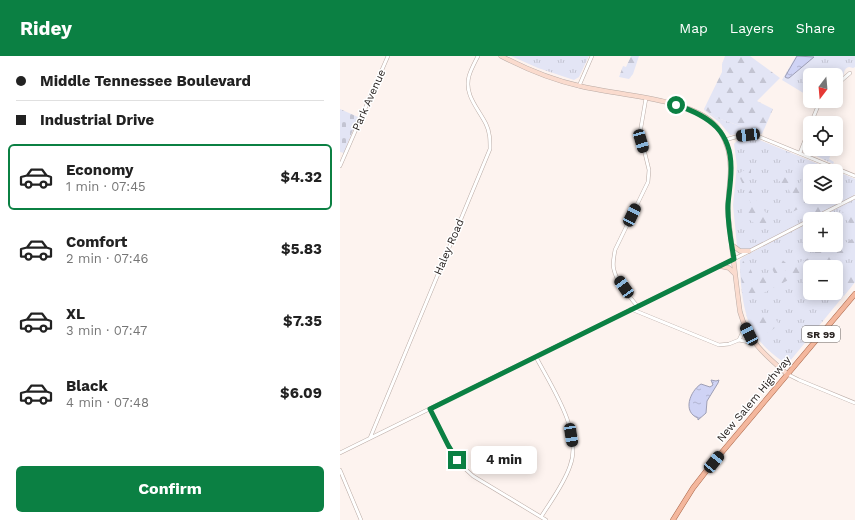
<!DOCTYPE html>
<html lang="en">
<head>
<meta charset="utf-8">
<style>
  :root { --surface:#fff; --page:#f6f6f6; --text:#222; --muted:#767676; --line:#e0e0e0; --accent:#0b8043 }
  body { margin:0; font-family:"Work Sans",sans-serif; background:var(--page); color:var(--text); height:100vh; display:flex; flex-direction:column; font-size:15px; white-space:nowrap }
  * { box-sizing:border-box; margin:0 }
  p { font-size:13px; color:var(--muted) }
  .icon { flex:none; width:22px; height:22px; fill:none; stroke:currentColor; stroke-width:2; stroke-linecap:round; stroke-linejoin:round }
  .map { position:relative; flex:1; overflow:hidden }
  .side { display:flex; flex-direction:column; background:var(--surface); width:340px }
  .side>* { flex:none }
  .banner { display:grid; align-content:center; height:88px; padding:0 16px; background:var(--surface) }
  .needle { width:26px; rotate:196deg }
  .fabs { position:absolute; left:463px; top:12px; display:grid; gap:8px }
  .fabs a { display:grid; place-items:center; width:40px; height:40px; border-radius:6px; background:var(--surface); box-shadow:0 2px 10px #0003; font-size:20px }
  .end { position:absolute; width:18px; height:18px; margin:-9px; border:5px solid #0b8043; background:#fff; box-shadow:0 0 0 2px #fff }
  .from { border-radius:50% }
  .bubble { position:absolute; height:28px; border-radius:6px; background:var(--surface); box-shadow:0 2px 10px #0003; font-size:13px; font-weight:700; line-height:28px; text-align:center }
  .car { position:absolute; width:12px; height:24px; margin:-12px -6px; border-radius:5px; box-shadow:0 0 3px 1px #0007; background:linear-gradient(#222 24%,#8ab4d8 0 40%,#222 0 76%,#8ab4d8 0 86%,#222 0) }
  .banner b { display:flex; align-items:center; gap:14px; height:38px; font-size:15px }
  .banner b+b { border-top:1px solid var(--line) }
  .banner i { width:10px; height:10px; background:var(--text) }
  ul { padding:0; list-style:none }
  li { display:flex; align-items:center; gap:12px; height:66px; margin:0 8px 6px; padding:0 8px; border:2px solid transparent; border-radius:6px }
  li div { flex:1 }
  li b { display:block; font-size:15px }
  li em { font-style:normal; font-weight:700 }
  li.on { border-color:var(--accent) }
  li>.icon { width:36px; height:36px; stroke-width:1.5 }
  .button { display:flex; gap:8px; margin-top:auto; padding:8px 16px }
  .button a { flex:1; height:46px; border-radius:6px; background:var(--accent); color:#fff; font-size:16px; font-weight:700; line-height:46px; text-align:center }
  header { display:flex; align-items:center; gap:24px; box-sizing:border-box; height:56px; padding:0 20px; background:var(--accent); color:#fff }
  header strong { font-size:19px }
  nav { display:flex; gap:22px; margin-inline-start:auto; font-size:14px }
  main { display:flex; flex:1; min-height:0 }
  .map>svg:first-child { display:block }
  .grass { fill:url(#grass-tufts); fill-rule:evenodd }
  .forest { fill:url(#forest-firs) }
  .cemetery { fill:url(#cemetery-stones) }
  .water { fill:url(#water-ripples); stroke:#9d9eb5 }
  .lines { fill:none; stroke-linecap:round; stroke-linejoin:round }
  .street-casing { stroke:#baaba5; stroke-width:4 }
  .secondary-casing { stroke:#baaba5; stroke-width:5 }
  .primary-casing { stroke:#a86447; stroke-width:5.5 }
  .street { stroke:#fff; stroke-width:3 }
  .secondary { stroke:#fadbce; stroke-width:4 }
  .primary { stroke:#f4b79d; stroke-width:4.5 }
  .route { stroke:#0b8043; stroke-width:5 }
  .labels { text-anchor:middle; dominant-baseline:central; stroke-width:3; stroke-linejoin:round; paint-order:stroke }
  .shield { fill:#fff; stroke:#686463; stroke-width:1 }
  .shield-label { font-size:10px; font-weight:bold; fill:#282220 }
  .street-label { font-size:11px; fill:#282220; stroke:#fff }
</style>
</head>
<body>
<header>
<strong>Ridey</strong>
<nav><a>Map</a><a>Layers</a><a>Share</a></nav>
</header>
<main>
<section class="side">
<div class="banner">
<b><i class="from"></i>Middle Tennessee Boulevard</b>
<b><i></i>Industrial Drive</b>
</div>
<ul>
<li class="on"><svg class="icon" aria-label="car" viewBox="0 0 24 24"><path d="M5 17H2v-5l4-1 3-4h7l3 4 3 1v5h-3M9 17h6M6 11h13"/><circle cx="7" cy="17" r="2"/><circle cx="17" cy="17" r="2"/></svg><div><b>Economy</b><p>1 min · 07:45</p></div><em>$4.32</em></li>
<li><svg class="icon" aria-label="car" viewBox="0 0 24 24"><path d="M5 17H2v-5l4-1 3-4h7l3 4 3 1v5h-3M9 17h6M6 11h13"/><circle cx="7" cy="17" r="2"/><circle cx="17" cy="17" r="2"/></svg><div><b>Comfort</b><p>2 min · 07:46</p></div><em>$5.83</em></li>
<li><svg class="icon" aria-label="car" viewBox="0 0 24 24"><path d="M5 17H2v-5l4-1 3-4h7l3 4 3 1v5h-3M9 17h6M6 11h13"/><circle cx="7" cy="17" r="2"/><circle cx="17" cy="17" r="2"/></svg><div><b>XL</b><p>3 min · 07:47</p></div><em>$7.35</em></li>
<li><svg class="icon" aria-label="car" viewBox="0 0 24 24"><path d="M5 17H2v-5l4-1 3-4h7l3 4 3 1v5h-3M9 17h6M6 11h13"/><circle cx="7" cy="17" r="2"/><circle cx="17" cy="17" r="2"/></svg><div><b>Black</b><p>4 min · 07:48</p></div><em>$6.09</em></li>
</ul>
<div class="button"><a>Confirm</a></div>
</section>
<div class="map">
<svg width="515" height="464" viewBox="0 0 515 464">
  <defs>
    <pattern id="grass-tufts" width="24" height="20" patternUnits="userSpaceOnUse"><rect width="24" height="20" fill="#e3e5f5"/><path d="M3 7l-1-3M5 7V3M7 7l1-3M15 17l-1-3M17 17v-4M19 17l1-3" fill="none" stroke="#c3c4d2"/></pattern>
    <pattern id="forest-firs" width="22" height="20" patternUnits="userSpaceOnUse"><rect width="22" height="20" fill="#e3e5f5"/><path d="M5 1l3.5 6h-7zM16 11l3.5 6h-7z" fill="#c3c4d2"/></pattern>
    <pattern id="cemetery-stones" width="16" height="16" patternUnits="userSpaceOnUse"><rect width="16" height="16" fill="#e3e5f5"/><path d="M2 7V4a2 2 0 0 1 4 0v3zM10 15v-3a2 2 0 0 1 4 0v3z" fill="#c3c4d2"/></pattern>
    <pattern id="water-ripples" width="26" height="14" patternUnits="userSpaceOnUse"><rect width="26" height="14" fill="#cfd3f5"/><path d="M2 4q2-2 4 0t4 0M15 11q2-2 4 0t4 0" fill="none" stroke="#b2b5d2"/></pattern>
  </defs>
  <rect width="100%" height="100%" fill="#fdf3ef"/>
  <path class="grass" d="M171,0H249L239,21L234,24L198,12Z
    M456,0H515V11L513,12L509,11C503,13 505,16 503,20C501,22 498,24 496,26V19H470V41L442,24Z
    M364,53L375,61L422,78L407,76L392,79H390L380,67L364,54Z
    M470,79V93H493L489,103L494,106L493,108L466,95V89Z
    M410,82L417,83L513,122L515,123V138L513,141L411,193C405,195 401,195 397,190L393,149L397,110L394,88C398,83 404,83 410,82ZM470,115H496V141H470Z
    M515,143V226L450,305L446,307L442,305C434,299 425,292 419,284C403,265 400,229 400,204L403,201L470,166V189H496V163H476ZM470,211H496V237H470Z"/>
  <path class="forest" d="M291,0H299L293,18L289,23L279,21L283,10L286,11Z
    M385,0H410L440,22L417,45L433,53L422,78L375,61L364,53L382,16V8Z
    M468,108H470L472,109L464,128L470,131V141L496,140L504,145L463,166L462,165L466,160L461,152L452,156L450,154L457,147L449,134L436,122L437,118L458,127H460Z
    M408,112L411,113V117L406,122V128L410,133L420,150L428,159V164L426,168C415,172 410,163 402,157L403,153L406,151L412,150L400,122V117Z
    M506,153L515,165V178L511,168L502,159L503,155Z
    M515,181V191L502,200L492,203L489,209L490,211H482L478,209L476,211H470V215L460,218L406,246L404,245L400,214L403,205L407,204L415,224L422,218L427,227L435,219L431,210L432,208L426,204V200H431L435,202H440L446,207L437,213L440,218L454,209L471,201L480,191L484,193L490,191L496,193Z
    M515,213V226L504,240L496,236V219L500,217L505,220L510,219Z
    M410,257H423L434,261L438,267C435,274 424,280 416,281L406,259Z"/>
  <path class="cemetery" d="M0,53L18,61L4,97L0,96Z"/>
  <path class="water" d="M457,0L474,1L449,22H447L445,21L446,19Z
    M371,324L376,325L379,324L378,327L367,345L366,357L358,364V362C342,356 350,335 361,328L370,331L373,329Z"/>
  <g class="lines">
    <defs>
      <path id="street" d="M496,29L510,17
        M239,30L252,0
        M471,67L478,50L481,45
        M385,84L399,80L415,79L515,120
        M460,97L470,71
        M0,110L48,0
        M472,163L515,141
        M297,250C289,239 277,227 274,214C272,208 274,201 275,194L308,126L309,114L300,77L306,42
        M291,253L379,289L389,288L399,284L414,287
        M399,284L405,271
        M196,301C211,330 243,376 230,410C224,428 211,445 201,461
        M447,318L459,324L515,347
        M90,353L108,389L121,409L133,420L206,464
        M30,382L150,93C150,84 150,76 146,68C138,52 124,39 129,20C131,13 135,6 138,0
        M0,397L394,203L470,164
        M0,414L21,464"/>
      <path id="secondary" d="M161,0C186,13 212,24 240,30C276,39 343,42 371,65C380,72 385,83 388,93C394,115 387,135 388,157C389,169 391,181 392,193C395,214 397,235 400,256C408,285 425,299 447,318
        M392,189L400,195H409
        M380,210L389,212L395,218"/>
      <path id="primary" d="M333,464L353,432L367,414L515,238"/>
    </defs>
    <use href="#street" class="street-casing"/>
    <use href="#secondary" class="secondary-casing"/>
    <use href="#primary" class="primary-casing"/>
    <use href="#street" class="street"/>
    <use href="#secondary" class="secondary"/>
    <use href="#primary" class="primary"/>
  </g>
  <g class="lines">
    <path class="route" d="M117,404L108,389L90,353L394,203C391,185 387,166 388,148C389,137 391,125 391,114C392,76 370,60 336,49"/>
  </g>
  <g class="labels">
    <rect class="shield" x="462" y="270" width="38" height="16" rx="3"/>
    <g class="shield-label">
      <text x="481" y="278">SR 99</text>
    </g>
    <g class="street-label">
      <text transform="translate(29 44) rotate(-66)">Park Avenue</text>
      <text transform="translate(109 191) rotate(-67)">Haley Road</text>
      <text transform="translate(414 343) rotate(-50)">New Salem Highway</text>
    </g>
  </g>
</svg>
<div class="fabs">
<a><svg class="needle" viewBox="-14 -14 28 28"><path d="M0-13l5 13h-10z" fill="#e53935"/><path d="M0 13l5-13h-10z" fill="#767676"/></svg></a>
<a><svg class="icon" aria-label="locate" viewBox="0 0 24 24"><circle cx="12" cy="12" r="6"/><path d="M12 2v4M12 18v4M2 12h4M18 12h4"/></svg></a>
<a><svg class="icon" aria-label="layers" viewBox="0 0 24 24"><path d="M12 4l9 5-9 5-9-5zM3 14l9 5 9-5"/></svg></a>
<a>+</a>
<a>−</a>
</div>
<i class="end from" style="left:336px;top:49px"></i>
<i class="end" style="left:117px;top:404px"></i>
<div class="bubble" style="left:131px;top:390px;width:66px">4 min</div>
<i class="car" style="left:408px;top:79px;rotate:263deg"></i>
<i class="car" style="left:301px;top:85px;rotate:164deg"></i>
<i class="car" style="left:292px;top:159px;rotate:26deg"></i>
<i class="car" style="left:284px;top:231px;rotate:325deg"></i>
<i class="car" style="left:409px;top:278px;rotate:333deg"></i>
<i class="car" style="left:231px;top:379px;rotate:171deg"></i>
<i class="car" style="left:374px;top:406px;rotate:39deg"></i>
</div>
</main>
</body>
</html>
